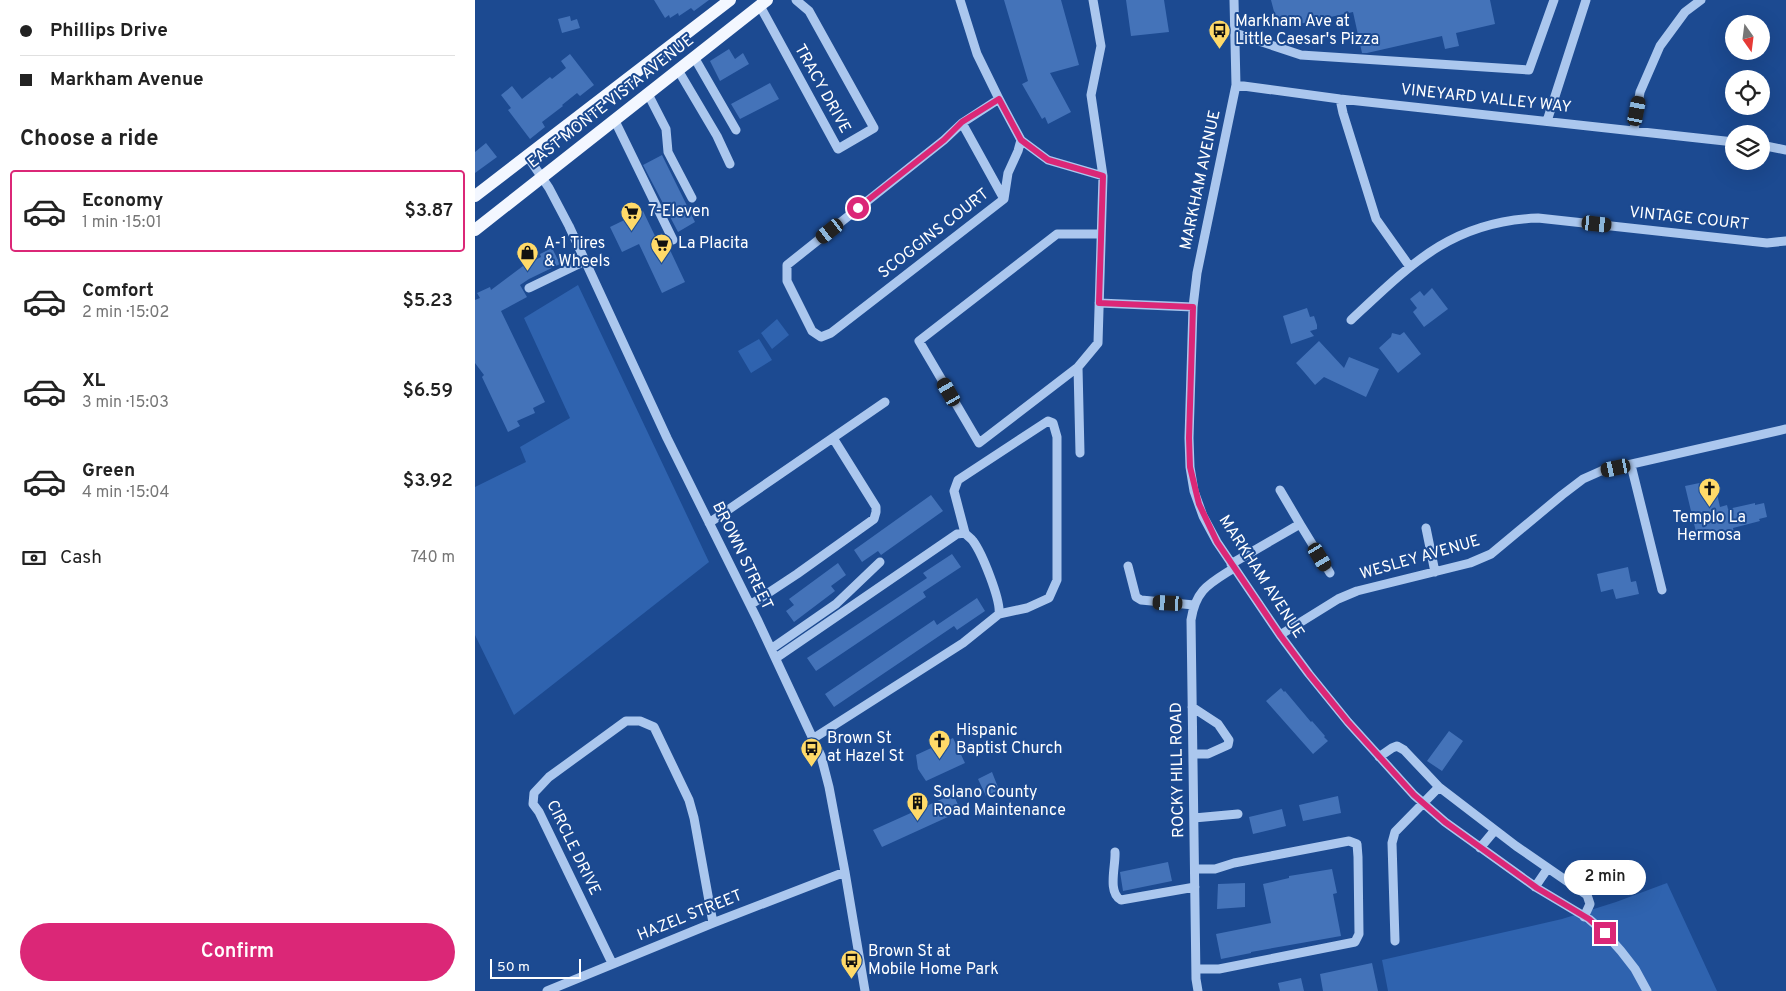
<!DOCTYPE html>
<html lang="en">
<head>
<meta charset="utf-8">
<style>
  :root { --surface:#fff; --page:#f6f6f6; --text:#222; --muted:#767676; --line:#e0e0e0; --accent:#db2777 }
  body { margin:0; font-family:Overpass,sans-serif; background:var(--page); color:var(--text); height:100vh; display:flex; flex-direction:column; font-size:19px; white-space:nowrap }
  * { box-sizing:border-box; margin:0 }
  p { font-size:16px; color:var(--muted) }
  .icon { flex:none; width:28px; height:28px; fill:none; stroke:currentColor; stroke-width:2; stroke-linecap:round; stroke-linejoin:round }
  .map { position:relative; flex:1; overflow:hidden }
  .panel { display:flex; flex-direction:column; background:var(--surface); width:475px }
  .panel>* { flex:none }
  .top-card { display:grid; align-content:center; height:110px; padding:0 20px; background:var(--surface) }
  .needle { width:32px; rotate:166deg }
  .controls { position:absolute; left:1250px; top:15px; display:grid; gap:10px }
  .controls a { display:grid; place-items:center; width:45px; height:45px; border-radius:50%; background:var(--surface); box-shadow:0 5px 20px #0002; font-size:25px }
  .scale { position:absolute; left:15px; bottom:12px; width:91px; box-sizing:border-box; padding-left:5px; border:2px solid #fff; border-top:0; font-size:14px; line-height:18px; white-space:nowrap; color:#fff; -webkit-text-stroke:4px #1c4a91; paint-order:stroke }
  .end { position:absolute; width:22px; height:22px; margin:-11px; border:6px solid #db2777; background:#fff; box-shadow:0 0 0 2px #fff }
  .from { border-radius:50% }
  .bubble { position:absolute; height:35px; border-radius:18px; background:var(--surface); box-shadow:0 5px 20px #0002; font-size:16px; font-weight:600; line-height:35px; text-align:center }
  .car { position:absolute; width:15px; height:30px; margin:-15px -8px; border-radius:6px; box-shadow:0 0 4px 1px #0007; background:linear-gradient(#222 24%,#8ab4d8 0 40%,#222 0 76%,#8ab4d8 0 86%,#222 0) }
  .top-card b { display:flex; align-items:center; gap:18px; height:48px; font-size:19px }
  .top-card b+b { border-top:1px solid var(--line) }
  .top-card i { width:12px; height:12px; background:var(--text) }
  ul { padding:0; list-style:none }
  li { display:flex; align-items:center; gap:15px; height:82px; margin:0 10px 8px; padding:0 10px; border:2px solid transparent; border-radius:5px }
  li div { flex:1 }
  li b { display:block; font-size:19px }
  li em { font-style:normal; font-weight:600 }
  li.on { border-color:var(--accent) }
  li>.icon { width:45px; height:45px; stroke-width:1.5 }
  h2 { padding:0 20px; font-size:22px; line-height:60px }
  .pay { display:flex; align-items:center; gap:12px; height:55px; padding:0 20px; font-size:19px }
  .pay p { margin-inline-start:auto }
  .action { display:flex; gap:10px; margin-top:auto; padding:10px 20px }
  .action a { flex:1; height:58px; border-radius:30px; background:var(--accent); color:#fff; font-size:20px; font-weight:600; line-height:58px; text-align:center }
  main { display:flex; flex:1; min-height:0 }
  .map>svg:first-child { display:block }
  .green { fill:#2f63af }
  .building { fill:#4473b9 }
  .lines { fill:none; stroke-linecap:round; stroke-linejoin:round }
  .minor { stroke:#abc7ee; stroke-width:9 }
  .major { stroke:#f3f7ff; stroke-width:12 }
  .route { stroke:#db2777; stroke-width:6 }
  .labels { text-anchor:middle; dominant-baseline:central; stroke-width:4; stroke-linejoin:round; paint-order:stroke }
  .poi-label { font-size:16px; fill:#fff; stroke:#1c4a91; text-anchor:start }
  .street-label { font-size:16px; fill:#fff; stroke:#1c4a91 }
</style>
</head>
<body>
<main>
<section class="panel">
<div class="top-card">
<b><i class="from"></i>Phillips Drive</b>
<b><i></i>Markham Avenue</b>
</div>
<h2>Choose a ride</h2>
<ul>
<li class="on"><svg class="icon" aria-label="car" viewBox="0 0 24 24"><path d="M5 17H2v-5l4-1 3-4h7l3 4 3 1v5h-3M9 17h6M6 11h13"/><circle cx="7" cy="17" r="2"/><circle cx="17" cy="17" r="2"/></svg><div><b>Economy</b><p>1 min · 15:01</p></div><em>$3.87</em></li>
<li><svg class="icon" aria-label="car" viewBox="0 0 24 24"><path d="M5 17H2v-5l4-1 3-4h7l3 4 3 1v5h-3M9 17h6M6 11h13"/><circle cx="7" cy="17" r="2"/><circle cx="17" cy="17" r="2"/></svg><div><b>Comfort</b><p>2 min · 15:02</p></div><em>$5.23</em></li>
<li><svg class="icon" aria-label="car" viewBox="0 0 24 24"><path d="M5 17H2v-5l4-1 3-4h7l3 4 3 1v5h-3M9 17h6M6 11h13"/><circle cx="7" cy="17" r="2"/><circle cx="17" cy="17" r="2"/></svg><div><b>XL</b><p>3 min · 15:03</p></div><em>$6.59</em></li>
<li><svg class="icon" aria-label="car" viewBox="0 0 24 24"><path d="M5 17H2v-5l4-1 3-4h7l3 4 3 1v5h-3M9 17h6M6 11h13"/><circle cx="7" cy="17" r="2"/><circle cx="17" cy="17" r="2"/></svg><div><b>Green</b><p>4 min · 15:04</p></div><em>$3.92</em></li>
</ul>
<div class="pay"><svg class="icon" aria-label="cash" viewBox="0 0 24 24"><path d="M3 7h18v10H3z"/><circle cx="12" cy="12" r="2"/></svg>Cash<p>740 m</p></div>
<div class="action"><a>Confirm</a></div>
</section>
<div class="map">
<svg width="1311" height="991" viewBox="0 0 1311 991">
  <rect width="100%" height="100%" fill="#1c4a91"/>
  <path class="green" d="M103,285L234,562L39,715L0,635V487L51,462L45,447L95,418L49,318Z
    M302,319L314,335L297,349L286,333Z
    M284,339L297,360L276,373L263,351Z
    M1192,883L1242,991H913L907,960L1087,919L1141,902Z"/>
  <path class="building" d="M179,0H234L219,11L216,8L204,16L203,13L195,18L194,15L190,18Z
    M529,0H586L604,65L575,73L596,112L573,124L570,117L567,119L547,84L553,81Z
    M651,0H689L694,32L656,36Z
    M796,0H1015L1020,24L981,33L984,46L970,49L967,36L892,53H887L878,12L811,27L810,21L802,23Z
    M95,16L96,21L102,19L105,28L87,33L83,19Z
    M254,49L260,59L268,53L274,64L245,81L235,61Z
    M95,54L119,85L105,96L102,93L87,105L88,106L67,122L70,127L55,139L33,110L36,108L26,95L37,86L47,99L75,77L77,79L91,68L86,61Z
    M295,83L304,99L265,119L256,104Z
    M11,143L22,157L0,173V152Z
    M187,155L220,222L203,232L168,165Z
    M168,211L180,236L187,233L210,282L187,293L164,244L147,252L135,227Z
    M77,248L85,264L54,279L45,285L52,297L26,311L70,402L58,408L60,413L42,421L45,426L33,432L7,377L9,375L0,363V300L5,298L2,293L15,287L16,290L48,266L66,257L65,254Z
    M957,288L973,309L949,327L938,312L942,308L935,299L945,291L949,296Z
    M832,308L835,317L839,316L842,325V329L835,331L839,336L816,344L808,316Z
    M929,332L946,354L923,373L904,348L916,337L917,333L925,335Z
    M844,341L869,368L874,357L904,369L891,397L849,377L840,385L829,372L821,363Z
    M1239,480L1245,507L1252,505L1253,509L1280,503V505L1289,503L1292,517L1284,519L1285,521L1258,528L1259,532L1249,535L1248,529L1236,534L1222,536L1210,486Z
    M456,495L468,511L406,555L403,551L387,562L379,550Z
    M477,554L486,567L448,592L451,597L341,671L332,658L452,578L448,573Z
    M363,563L371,575L356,586L360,591L319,622L311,611L319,605L314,599Z
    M1153,567L1156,582L1161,581L1164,594L1141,599L1138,589L1126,592L1122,574Z
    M502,598L510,611L482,630L479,626L359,707L350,694L459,620L462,625Z
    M806,688L809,692L810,691L836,722L837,721L850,736L849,737L853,741L838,754L791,701Z
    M974,731L988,741L967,771L952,761Z
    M478,738L490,763L451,781L443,769L441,755Z
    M517,772L524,790L511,796L503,779Z
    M478,794L486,811L407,847L398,830Z
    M863,796L866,813L828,821L824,805Z
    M807,809L811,826L778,834L774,817Z
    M693,862L697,881L648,891L645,872Z
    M857,869L862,893L858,894L866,936L776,952V953L746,959L741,934L796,923L788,884L814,878V876Z
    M770,883V907L742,909L743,884Z
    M897,963L903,991H848L845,974Z
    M826,978L829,991H805L803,983Z"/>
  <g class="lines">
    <path class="minor" d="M485,0L502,54L524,99L546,140L543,151L533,173L529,199L356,333L346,337L337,331L312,281V265L469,140L487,123L524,99
      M759,0L761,85L722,273L718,307L714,438L715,467L719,491L728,516L742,542L805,635L834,674L873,722L939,795L970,822L1062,888L1114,919L1130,933L1146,951L1160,969L1172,991
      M285,6L363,149L399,128L334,11L321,0
      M760,33L826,55L1054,70L1079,0
      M219,57L261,130
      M203,70L242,136L255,164
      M761,85L865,99L1259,142
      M173,94L191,129L193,152L217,198
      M865,99L868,113L901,219L935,267
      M140,121L198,240
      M1072,121L1111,0
      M487,123L529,199
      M1159,130L1165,92L1185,46L1210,12L1226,0
      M546,140L573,160L628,176L616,95L626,46L618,0
      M1286,145L1311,150
      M53,157L74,188L94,226L192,438L282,619L346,756L354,787L370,872L390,991
      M54,288L110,261
      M624,303L718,307
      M876,320C936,264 977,221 1063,218L1292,243L1311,241
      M603,367L504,443L444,341L582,234H626
      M605,453L603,367L623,343L628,176
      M1156,465L1187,590
      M805,490L825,524
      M234,523L410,402
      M951,528L960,572
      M490,533L479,491L483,480L573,421L578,423L582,437V580L574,598L552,608L524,614
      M756,564L825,524L855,573
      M653,566L661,597L666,600L719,605
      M275,605L322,574L399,519L401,512V507L358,438
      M805,635L863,599L882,591L995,563L1016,554L1087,495L1108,479L1126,471L1311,429
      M296,649L361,604L405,562
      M301,658L482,534L490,533C492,536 496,538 498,541C507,553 526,600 524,614L488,643L339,738
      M717,707L743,724L754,740L753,745L733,754H718
      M904,757L917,748L922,746L929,750L964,787L1041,846L1112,895L1115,904L1109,917
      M719,818L763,814
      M1005,848L1020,830
      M640,852C641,865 632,893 646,900L720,887
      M720,869H740L759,863L874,841L882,844L883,857L884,934L880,942L744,969H721
      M1060,887L1073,868
      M920,941L917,843L920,832L964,787
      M137,963L64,812L58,804L59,793L74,777L151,721H165L179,727L214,800L219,818L238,923
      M72,991L238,923L370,872
      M723,991L721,979L716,620C721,589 734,584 759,568"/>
    <path class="major" d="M0,196L255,0
      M0,230L292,0"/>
  </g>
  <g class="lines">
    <path class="route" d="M383,208L469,140L487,122L524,99L546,140L573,160L628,176L624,303L718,307L714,438L715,467L724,504L742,542L805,635L834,674L873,722L939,795L970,822L1062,888L1114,919L1130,933"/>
  </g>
  <defs>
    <symbol id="bus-pin" viewBox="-11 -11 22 30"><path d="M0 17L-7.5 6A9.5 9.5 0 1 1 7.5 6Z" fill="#ffda69" stroke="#1c4a91"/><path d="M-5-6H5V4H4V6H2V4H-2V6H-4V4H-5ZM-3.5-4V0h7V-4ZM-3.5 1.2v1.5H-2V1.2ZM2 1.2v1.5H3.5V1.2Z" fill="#111"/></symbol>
    <symbol id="supermarket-pin" viewBox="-11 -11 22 30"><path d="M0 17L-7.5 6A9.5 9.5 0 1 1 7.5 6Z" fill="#ffda69" stroke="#1c4a91"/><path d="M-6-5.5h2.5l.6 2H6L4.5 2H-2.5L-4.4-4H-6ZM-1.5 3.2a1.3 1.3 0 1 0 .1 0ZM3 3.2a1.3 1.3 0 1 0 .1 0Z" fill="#111"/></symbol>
    <symbol id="shop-pin" viewBox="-11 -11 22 30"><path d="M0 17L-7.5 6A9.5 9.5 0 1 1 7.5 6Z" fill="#ffda69" stroke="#1c4a91"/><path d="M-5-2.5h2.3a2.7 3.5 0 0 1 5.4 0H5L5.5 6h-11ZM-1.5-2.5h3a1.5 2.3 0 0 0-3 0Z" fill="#111"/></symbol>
    <symbol id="church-pin" viewBox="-11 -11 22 30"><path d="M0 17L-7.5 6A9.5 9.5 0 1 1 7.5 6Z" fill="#ffda69" stroke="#1c4a91"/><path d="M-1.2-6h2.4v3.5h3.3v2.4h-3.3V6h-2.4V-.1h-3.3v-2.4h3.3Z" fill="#111"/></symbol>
    <symbol id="building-pin" viewBox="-11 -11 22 30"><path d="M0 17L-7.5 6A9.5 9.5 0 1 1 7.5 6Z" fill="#ffda69" stroke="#1c4a91"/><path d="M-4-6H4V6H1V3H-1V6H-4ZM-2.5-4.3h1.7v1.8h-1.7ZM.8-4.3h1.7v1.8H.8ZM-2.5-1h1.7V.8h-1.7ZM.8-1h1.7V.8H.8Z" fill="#111"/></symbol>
  </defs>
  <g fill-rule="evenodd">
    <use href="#bus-pin" x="732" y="18" width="25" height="34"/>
    <use href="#supermarket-pin" x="144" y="200" width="25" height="34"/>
    <use href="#supermarket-pin" x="174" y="232" width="25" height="34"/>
    <use href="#shop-pin" x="40" y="240" width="25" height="34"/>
    <use href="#church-pin" x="1222" y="476" width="25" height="34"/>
    <use href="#church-pin" x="452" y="728" width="25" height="34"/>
    <use href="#bus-pin" x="324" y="736" width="25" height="34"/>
    <use href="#building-pin" x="430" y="790" width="25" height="34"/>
    <use href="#bus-pin" x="364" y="948" width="25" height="34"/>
  </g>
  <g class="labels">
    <g class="poi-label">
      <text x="760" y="22">Markham Ave at<tspan x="760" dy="18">Little Caesar's Pizza</tspan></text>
      <text x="173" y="212">7-Eleven</text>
      <text x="69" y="244">A-1 Tires<tspan x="69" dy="18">&amp; Wheels</tspan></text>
      <text x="203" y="244">La Placita</text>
      <text x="1234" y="518" text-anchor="middle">Templo La<tspan x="1234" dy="18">Hermosa</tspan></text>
      <text x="481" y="731">Hispanic<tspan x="481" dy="18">Baptist Church</tspan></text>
      <text x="352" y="739">Brown St<tspan x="352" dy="18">at Hazel St</tspan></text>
      <text x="458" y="793">Solano County<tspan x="458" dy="18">Road Maintenance</tspan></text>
      <text x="393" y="952">Brown St at<tspan x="393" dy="18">Mobile Home Park</tspan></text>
    </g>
    <g class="street-label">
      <text transform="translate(347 89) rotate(61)">TRACY DRIVE</text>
      <text transform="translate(1011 99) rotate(6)">VINEYARD VALLEY WAY</text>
      <text transform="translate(136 102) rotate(-38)">EAST MONTE VISTA AVENUE</text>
      <text transform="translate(726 180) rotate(-78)">MARKHAM AVENUE</text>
      <text transform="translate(1214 219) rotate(6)">VINTAGE COURT</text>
      <text transform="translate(459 234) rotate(-38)">SCOGGINS COURT</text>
      <text transform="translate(267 556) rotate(64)">BROWN STREET</text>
      <text transform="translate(945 558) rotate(-16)">WESLEY AVENUE</text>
      <text transform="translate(786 577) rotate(57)">MARKHAM AVENUE</text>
      <text transform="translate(703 770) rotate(-91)">ROCKY HILL ROAD</text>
      <text transform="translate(98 848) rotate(64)">CIRCLE DRIVE</text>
      <text transform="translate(215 916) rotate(-22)">HAZEL STREET</text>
    </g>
  </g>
</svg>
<div class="controls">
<a><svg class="needle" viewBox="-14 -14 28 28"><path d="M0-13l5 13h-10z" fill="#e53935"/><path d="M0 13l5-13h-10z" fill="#767676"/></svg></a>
<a><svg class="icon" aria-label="locate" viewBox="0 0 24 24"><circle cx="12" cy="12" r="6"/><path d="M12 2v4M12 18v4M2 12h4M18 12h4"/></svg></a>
<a><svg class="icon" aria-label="layers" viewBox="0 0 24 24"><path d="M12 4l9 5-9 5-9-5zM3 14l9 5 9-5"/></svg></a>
</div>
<div class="scale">50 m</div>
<i class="end from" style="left:383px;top:208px"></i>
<i class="end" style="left:1130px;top:933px"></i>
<div class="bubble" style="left:1089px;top:860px;width:82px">2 min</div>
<i class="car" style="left:1162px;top:111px;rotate:11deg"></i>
<i class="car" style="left:1122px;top:224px;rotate:96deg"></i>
<i class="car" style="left:355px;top:231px;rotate:232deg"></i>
<i class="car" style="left:474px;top:392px;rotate:330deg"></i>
<i class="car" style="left:1141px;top:468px;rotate:258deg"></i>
<i class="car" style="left:845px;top:557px;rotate:149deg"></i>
<i class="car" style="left:693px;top:603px;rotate:273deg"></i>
</div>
</main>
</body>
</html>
